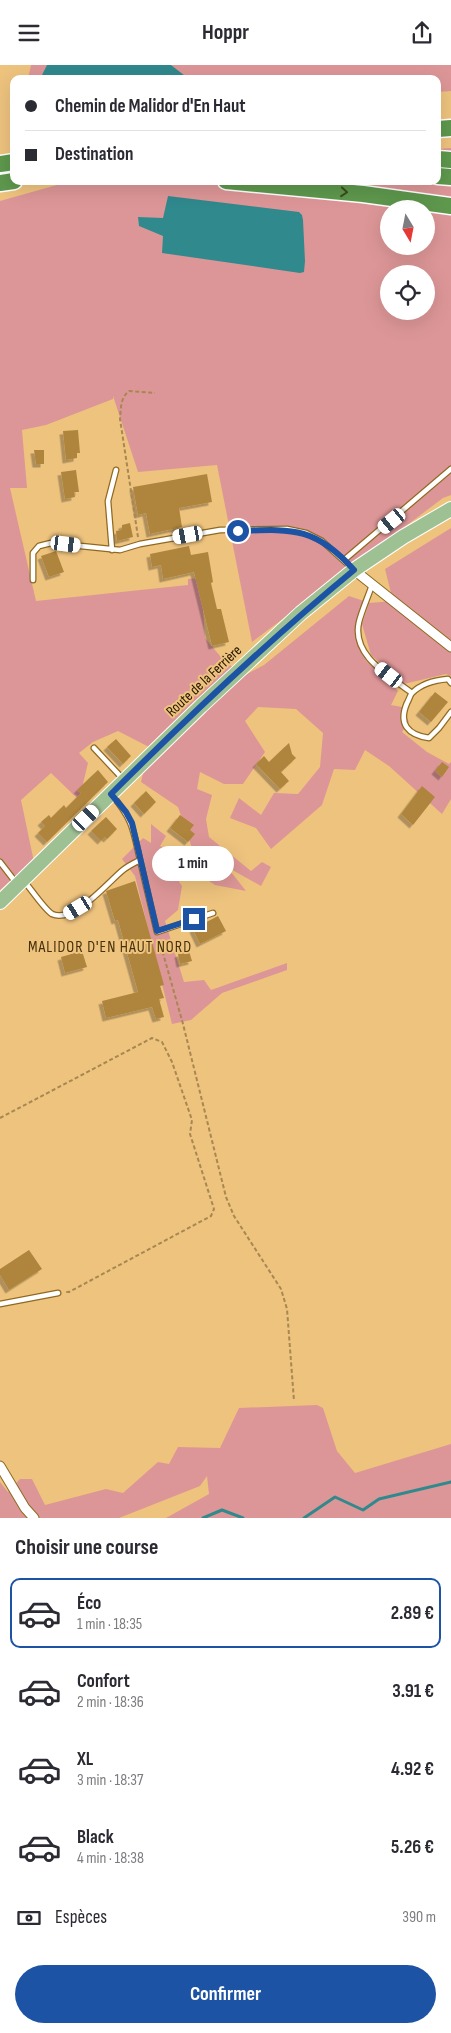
<!DOCTYPE html>
<html lang="fr">
<head>
<meta charset="utf-8">
<style>
  :root { --surface:#fff; --page:#f7f7f7; --text:#2b2b33; --muted:#7c7c81; --line:#e1e1e2; --accent:#1c53a4 }
  body { margin:0; font-family:"Sofia Sans Condensed",sans-serif; background:var(--page); color:var(--text); height:100vh; display:flex; flex-direction:column; font-size:19px; white-space:nowrap }
  * { box-sizing:border-box; margin:0 }
  p { font-size:16px; color:var(--muted) }
  .icon { flex:none; width:28px; height:28px; fill:none; stroke:currentColor; stroke-width:2; stroke-linecap:round; stroke-linejoin:round }
  .map { position:relative; height:1453px; overflow:hidden }
  .details { display:flex; flex-direction:column; background:var(--surface); flex:1 }
  .details>* { flex:none }
  .top-card { position:absolute; left:10px; top:10px; width:431px; height:110px; border-radius:10px; box-shadow:0 5px 20px #0002; display:grid; align-content:center; height:110px; padding:0 15px; background:var(--surface) }
  .needle { width:32px; rotate:170deg }
  .tools { position:absolute; left:380px; top:135px; display:grid; gap:10px }
  .tools a { display:grid; place-items:center; width:55px; height:55px; border-radius:50%; background:var(--surface); box-shadow:0 5px 20px #0002; font-size:25px }
  .end { position:absolute; width:22px; height:22px; margin:-11px; border:6px solid #1c53a4; background:#fff; box-shadow:0 0 0 2px #fff }
  .from { border-radius:50% }
  .bubble { position:absolute; height:35px; border-radius:18px; background:var(--surface); box-shadow:0 5px 20px #0002; font-size:16px; font-weight:700; line-height:35px; text-align:center }
  .car { position:absolute; width:15px; height:30px; margin:-15px -8px; border-radius:6px; box-shadow:0 0 4px 1px #0007; background:linear-gradient(#fff 24%,#345 0 40%,#fff 0 76%,#345 0 86%,#fff 0) }
  .top-card b { display:flex; align-items:center; gap:18px; height:48px; font-size:19px }
  .top-card b+b { border-top:1px solid var(--line) }
  .top-card i { width:12px; height:12px; background:var(--text) }
  ul { padding:0; list-style:none }
  li { display:flex; align-items:center; gap:15px; height:70px; margin:0 10px 8px; padding:0 5px; border:2px solid transparent; border-radius:10px }
  li div { flex:1 }
  li b { display:block; font-size:19px }
  li em { font-style:normal; font-weight:700 }
  li.selected { border-color:var(--accent) }
  li>.icon { width:45px; height:45px; stroke-width:1.5 }
  h2 { padding:0 15px; font-size:22px; line-height:60px }
  .pay { display:flex; align-items:center; gap:12px; height:55px; padding:0 15px; font-size:19px }
  .pay p { margin-inline-start:auto }
  .primary-button { display:flex; gap:10px; margin-top:auto; padding:10px 15px }
  .primary-button a { flex:1; height:58px; border-radius:30px; background:var(--accent); color:#fff; font-size:20px; font-weight:700; line-height:58px; text-align:center }
  header { display:flex; justify-content:space-between; align-items:center; height:65px; padding:0 15px; background:var(--surface); font-size:22px; font-weight:700 }
  .map>svg:first-child { display:block }
  .green { fill:#dd9697; fill-rule:evenodd }
  .water { fill:#30898d }
  .lines { fill:none; stroke-linecap:round; stroke-linejoin:round }
  .stream { stroke:#30898d; stroke-width:3 }
  .building { fill:#af853d; filter:url(#shadow) }
  .lane-casing { stroke:#906921; stroke-width:7 }
  .street-casing { stroke:#906921; stroke-width:11 }
  .primary-casing { stroke:#fff; stroke-width:16 }
  .highway-casing { stroke:#fff; stroke-width:19 }
  .path { stroke:#a88752; stroke-width:2; stroke-dasharray:4 2.5; stroke-linecap:butt }
  .lane { stroke:#fff; stroke-width:4.5 }
  .street { stroke:#fff; stroke-width:9 }
  .primary { stroke:#9ec194; stroke-width:14 }
  .highway { stroke:#5e984d; stroke-width:16 }
  .oneway { stroke:#3c4b1f }
  .route { stroke:#1c53a4; stroke-width:6 }
  .labels { text-anchor:middle; dominant-baseline:central; stroke-width:4; stroke-linejoin:round; paint-order:stroke }
  .street-label { font-size:15px; fill:#261700; stroke:#eec37e }
  .neighbourhood-label { font-size:16px; letter-spacing:1px; fill:#45300a; stroke:#eec37e }
</style>
</head>
<body>
<header><svg class="icon" aria-label="menu" viewBox="0 0 24 24"><path d="M4 6h16M4 12h16M4 18h16"/></svg>Hoppr<svg class="icon" aria-label="share" viewBox="0 0 24 24"><path d="M12 15V3M7 8l5-5 5 5M5 13v7h14v-7"/></svg></header>
<div class="map">
<svg width="451" height="1453" viewBox="0 0 451 1453">
  <defs>
    <filter id="shadow"><feDropShadow dx="-3.5" dy="3.5" stdDeviation="0" flood-color="#0004"/></filter>
  </defs>
  <rect width="100%" height="100%" fill="#eec37e"/>
  <path class="green" d="M31,0H451V26L438,27V14H28Z
    M451,83V430L443,433L252,577L217,400L138,407L113,331V334L46,360L22,365L27,423H10L36,536L188,520V514L201,513L205,573L225,597L245,610L264,600L349,531L364,536L356,561L366,596L384,610L398,626L391,640L402,642L409,657L402,667L427,687L449,699L451,697V734L442,749L389,701L365,685L355,705L334,704L322,740L271,784L256,763L230,753L239,733L261,750L274,728L298,729L320,702L323,668L296,644L258,642L245,656L265,687L243,719H224L200,707L197,724L212,730L206,754L209,772L251,806L262,797L271,802L261,821L227,802L246,826L215,820L182,798L171,805L182,821L178,845L165,856L184,917L204,915L211,925L287,898V905L222,928L191,955L172,959L135,811L122,794L143,773L151,778V759L166,771L160,781L171,787L206,793L217,804L220,794L205,782L192,783L178,742L141,717L149,682L118,666L93,677L79,688L88,698L79,735L51,708L21,735L34,797L0,825V136L71,116H438V84ZM389,144H426V181H389ZM389,209H426V246H389Z
    M451,463V611L446,609L404,619L371,590L362,559L369,538L393,536L385,504Z
    M317,1340L323,1343L337,1386L355,1408L451,1379V1453H166L209,1429L207,1411L200,1421L119,1453H0V1417L8,1427L20,1414H32L45,1440L106,1424L123,1428L158,1397L169,1399L178,1382L220,1383L239,1343Z"/>
  <path class="water" d="M47,0H171L189,14H40Z
    M168,131L299,147L302,150L303,155L305,196L304,207L300,208L162,188L163,171L139,161L138,152L163,153Z"/>
  <g class="lines">
    <path class="stream" d="M203,1453L222,1445L243,1453
      M304,1453L335,1432L363,1445L379,1434L451,1417"/>
  </g>
  <path class="building" d="M78,365L80,388H77V393L66,395L63,366Z
    M34,385H44V399H36Z
    M76,405L79,427H74L75,432L65,434L61,407Z
    M207,409L212,437L179,443L182,462L150,469L146,448L138,450L133,422Z
    M130,458L133,472L117,476L116,466L122,465V460Z
    M189,481L191,490L208,487L213,517L211,518L217,544H221L229,577L212,581L194,507L163,514L161,500L152,502L150,489Z
    M56,486L64,507L49,512L41,491Z
    M435,627L448,637L431,657L419,647Z
    M116,674L131,691L123,699L107,682Z
    M289,678L292,689L296,693L281,707L289,716L280,724L256,699L264,691L269,697Z
    M442,697L449,702L442,712L435,706Z
    M98,705L108,717L47,777L38,768L45,761L41,757L49,750L51,753L64,740L66,743L81,728L77,725Z
    M422,721L435,732L413,760L401,749Z
    M146,726L156,737L144,749L134,738Z
    M180,750L194,760L190,765L195,769L188,777L170,763Z
    M106,752L117,764L107,774L105,772L101,776L91,766Z
    M135,816L164,920L160,921L164,933L159,934L164,952L156,954L152,942L106,953L102,936L138,927L118,855L115,856L106,826Z
    M218,851L226,866L200,879L193,864Z
    M82,886L87,902L65,908L61,892Z
    M189,886L192,896L180,899L178,889Z
    M29,1185L42,1204L9,1225L0,1210V1204Z"/>
  <g class="lines">
    <defs>
      <path id="lane" d="M112,485L108,436L116,405
        M344,495L451,404
        M33,515V488L39,481L51,478L120,485L140,479L220,465L287,464L306,468L322,476L353,504
        M372,520C368,532 362,545 359,557C351,591 390,611 412,628
        M451,618L448,614C436,615 421,619 412,628C410,630 409,635 407,638C398,659 408,670 429,673L439,663L451,647
        M94,683L123,714
        M140,795L157,867L213,848
        M0,797L17,819
        M24,816C31,824 44,844 52,849C74,859 108,817 123,805C128,801 134,798 140,795C133,764 133,755 112,730
        M0,1239L58,1228"/>
      <path id="street" d="M354,505L451,582
        M0,1401L25,1443L34,1453"/>
      <path id="primary" d="M0,837L201,641L301,548L354,505L403,472L451,444"/>
      <path id="highway" d="M438,64L451,63
        M438,94L451,95
        M0,99L14,97
        M438,111L451,112
        M226,116L363,129L451,141
        M0,118L14,116"/>
    </defs>
    <use href="#lane" class="lane-casing"/>
    <use href="#street" class="street-casing"/>
    <use href="#primary" class="primary-casing"/>
    <use href="#highway" class="highway-casing"/>
    <path class="path" d="M138,472L120,354C121,344 120,333 129,326L155,328
      M159,874L183,959L226,1132L234,1151L281,1224L287,1244L294,1336
      M0,1053L152,973L162,977L172,997L192,1055L190,1069L214,1144L211,1151L69,1227H64"/>
    <use href="#lane" class="lane"/>
    <use href="#street" class="street"/>
    <use href="#primary" class="primary"/>
    <use href="#highway" class="highway"/>
  </g>
  <defs><path id="oneway-chevron" d="M-2-3.5L2.5 0L-2 3.5" fill="none" stroke-width="1.6" stroke-linecap="round" stroke-linejoin="round" transform="scale(1.25)"/></defs>
  <use class="oneway" href="#oneway-chevron" transform="translate(344 127) rotate(5)"/>
  <g class="lines">
    <path class="route" d="M194,854L157,866L132,758L126,747L111,729C189,651 269,575 354,505C315,461 291,464 238,466"/>
  </g>
  <g class="labels">
    <g class="street-label">
      <text transform="translate(204 616) rotate(-43)">Route de la Ferrière</text>
    </g>
    <g class="neighbourhood-label">
      <text x="110" y="882">MALIDOR D'EN HAUT NORD</text>
    </g>
  </g>
</svg>
<div class="tools">
<a><svg class="needle" viewBox="-14 -14 28 28"><path d="M0-13l5 13h-10z" fill="#e53935"/><path d="M0 13l5-13h-10z" fill="#7c7c81"/></svg></a>
<a><svg class="icon" aria-label="locate" viewBox="0 0 24 24"><circle cx="12" cy="12" r="6"/><path d="M12 2v4M12 18v4M2 12h4M18 12h4"/></svg></a>
</div>
<i class="end from" style="left:238px;top:466px"></i>
<i class="end" style="left:194px;top:854px"></i>
<div class="bubble" style="left:152px;top:781px;width:82px">1 min</div>
<i class="car" style="left:392px;top:456px;rotate:231deg"></i>
<i class="car" style="left:188px;top:470px;rotate:260deg"></i>
<i class="car" style="left:66px;top:479px;rotate:97deg"></i>
<i class="car" style="left:389px;top:610px;rotate:308deg"></i>
<i class="car" style="left:86px;top:753px;rotate:46deg"></i>
<i class="car" style="left:78px;top:843px;rotate:239deg"></i>
<div class="top-card">
<b><i class="from"></i>Chemin de Malidor d'En Haut</b>
<b><i></i>Destination</b>
</div>
</div>
<section class="details">
<h2>Choisir une course</h2>
<ul>
<li class="selected"><svg class="icon" aria-label="car" viewBox="0 0 24 24"><path d="M5 17H2v-5l4-1 3-4h7l3 4 3 1v5h-3M9 17h6M6 11h13"/><circle cx="7" cy="17" r="2"/><circle cx="17" cy="17" r="2"/></svg><div><b>Éco</b><p>1 min · 18:35</p></div><em>2.89 €</em></li>
<li><svg class="icon" aria-label="car" viewBox="0 0 24 24"><path d="M5 17H2v-5l4-1 3-4h7l3 4 3 1v5h-3M9 17h6M6 11h13"/><circle cx="7" cy="17" r="2"/><circle cx="17" cy="17" r="2"/></svg><div><b>Confort</b><p>2 min · 18:36</p></div><em>3.91 €</em></li>
<li><svg class="icon" aria-label="car" viewBox="0 0 24 24"><path d="M5 17H2v-5l4-1 3-4h7l3 4 3 1v5h-3M9 17h6M6 11h13"/><circle cx="7" cy="17" r="2"/><circle cx="17" cy="17" r="2"/></svg><div><b>XL</b><p>3 min · 18:37</p></div><em>4.92 €</em></li>
<li><svg class="icon" aria-label="car" viewBox="0 0 24 24"><path d="M5 17H2v-5l4-1 3-4h7l3 4 3 1v5h-3M9 17h6M6 11h13"/><circle cx="7" cy="17" r="2"/><circle cx="17" cy="17" r="2"/></svg><div><b>Black</b><p>4 min · 18:38</p></div><em>5.26 €</em></li>
</ul>
<div class="pay"><svg class="icon" aria-label="cash" viewBox="0 0 24 24"><path d="M3 7h18v10H3z"/><circle cx="12" cy="12" r="2"/></svg>Espèces<p>390 m</p></div>
<div class="primary-button"><a>Confirmer</a></div>
</section>
</body>
</html>
